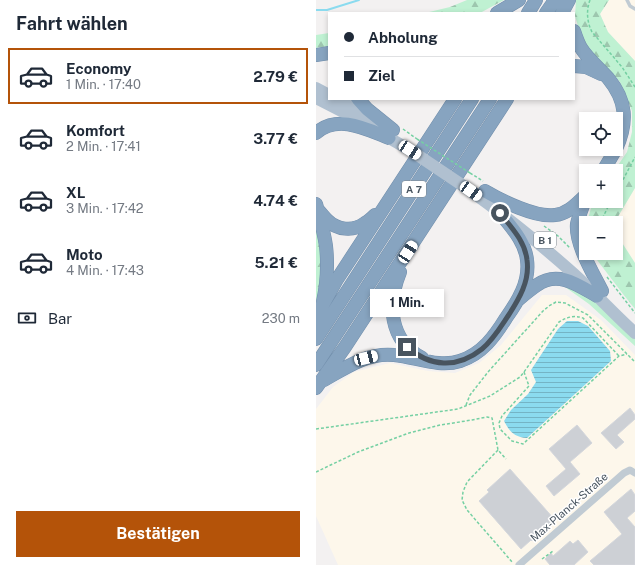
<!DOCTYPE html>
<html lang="de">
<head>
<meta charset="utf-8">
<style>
  :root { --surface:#fff; --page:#f6f6f7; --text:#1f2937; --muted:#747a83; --line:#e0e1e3; --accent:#b45309 }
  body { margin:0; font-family:"Public Sans",sans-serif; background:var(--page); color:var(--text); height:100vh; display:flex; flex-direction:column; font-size:15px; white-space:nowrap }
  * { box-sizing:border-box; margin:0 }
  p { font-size:13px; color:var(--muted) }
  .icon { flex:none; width:22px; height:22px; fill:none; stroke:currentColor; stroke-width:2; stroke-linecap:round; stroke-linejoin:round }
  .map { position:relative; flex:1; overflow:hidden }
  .side { display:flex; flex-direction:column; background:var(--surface); width:316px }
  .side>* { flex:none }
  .guide { position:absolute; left:12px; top:12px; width:247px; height:88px; border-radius:0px; box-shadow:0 2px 6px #0003; display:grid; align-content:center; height:88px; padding:0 16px; background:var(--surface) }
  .fabs { position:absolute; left:263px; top:112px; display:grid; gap:8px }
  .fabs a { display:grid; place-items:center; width:44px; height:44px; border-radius:0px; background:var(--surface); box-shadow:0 2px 6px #0003; font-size:20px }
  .end { position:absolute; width:18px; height:18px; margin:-9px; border:5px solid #48545f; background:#fff; box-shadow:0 0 0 2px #fff }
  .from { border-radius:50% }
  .bubble { position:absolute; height:28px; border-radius:0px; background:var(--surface); box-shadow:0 2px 6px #0003; font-size:13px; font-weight:700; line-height:28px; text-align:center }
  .car { position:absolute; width:12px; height:24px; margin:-12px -6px; border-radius:5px; box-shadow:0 0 3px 1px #0007; background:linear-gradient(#fff 24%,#345 0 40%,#fff 0 76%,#345 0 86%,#fff 0) }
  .guide b { display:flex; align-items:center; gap:14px; height:38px; font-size:15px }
  .guide b+b { border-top:1px solid var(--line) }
  .guide i { width:10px; height:10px; background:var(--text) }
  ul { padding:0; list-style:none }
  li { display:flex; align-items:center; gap:12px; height:56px; margin:0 8px 6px; padding:0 8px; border:2px solid transparent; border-radius:0px }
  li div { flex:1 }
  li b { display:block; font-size:15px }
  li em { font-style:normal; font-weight:700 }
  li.on { border-color:var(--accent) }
  li>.icon { width:36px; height:36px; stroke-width:1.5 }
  h2 { padding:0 16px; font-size:18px; line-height:48px }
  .pay { display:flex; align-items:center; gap:10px; height:44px; padding:0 16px; font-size:15px }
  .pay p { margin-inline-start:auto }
  .button { display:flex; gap:8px; margin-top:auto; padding:8px 16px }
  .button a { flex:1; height:46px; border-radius:0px; background:var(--accent); color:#fff; font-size:16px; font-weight:700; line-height:46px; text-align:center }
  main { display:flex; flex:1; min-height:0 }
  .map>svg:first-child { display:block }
  .commercial { fill:#fdf7eb }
  .green { fill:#bff1d2 }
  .forest { fill:url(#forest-firs) }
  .water { fill:url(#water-rules) }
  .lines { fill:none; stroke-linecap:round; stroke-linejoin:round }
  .stream { stroke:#8bdbef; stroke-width:2 }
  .building { fill:#cdd0d5; stroke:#d4d7dc }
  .motorway-casing { stroke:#728fac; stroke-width:14 }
  .path { stroke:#75d0a3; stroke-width:1.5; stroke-dasharray:3 2; stroke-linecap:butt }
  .service { stroke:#c1cbd3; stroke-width:3.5 }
  .minor { stroke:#c1cbd3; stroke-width:7 }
  .primary { stroke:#b0c0d0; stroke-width:12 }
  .motorway { stroke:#87a4c0; stroke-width:13 }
  .path-bridge { stroke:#75d0a3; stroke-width:1.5; stroke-dasharray:3 2; stroke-linecap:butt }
  .primary-bridge { stroke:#b0c0d0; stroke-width:12 }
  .route { stroke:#48545f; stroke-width:5 }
  .labels { text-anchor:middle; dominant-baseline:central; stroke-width:3; stroke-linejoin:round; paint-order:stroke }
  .shield { fill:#fff; stroke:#7f878f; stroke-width:1 }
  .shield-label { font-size:10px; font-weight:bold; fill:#48545f }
  .street-label { font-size:11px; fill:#48545f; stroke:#fff }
</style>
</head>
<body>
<main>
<section class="side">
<h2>Fahrt wählen</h2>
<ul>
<li class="on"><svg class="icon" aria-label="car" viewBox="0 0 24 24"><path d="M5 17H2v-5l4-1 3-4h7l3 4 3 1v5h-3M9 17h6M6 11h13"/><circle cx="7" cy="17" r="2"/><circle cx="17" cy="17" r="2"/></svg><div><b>Economy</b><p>1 Min. · 17:40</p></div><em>2.79 €</em></li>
<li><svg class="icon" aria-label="car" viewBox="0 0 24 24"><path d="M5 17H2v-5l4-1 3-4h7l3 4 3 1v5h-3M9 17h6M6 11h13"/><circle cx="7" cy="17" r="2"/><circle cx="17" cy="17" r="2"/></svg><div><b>Komfort</b><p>2 Min. · 17:41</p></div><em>3.77 €</em></li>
<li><svg class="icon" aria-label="car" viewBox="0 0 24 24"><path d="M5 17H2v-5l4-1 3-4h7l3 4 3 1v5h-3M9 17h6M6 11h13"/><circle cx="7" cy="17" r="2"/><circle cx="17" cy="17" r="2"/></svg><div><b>XL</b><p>3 Min. · 17:42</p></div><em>4.74 €</em></li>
<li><svg class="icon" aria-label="car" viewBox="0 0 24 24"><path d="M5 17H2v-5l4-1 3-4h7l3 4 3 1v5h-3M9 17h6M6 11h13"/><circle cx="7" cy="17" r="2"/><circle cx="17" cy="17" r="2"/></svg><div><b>Moto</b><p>4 Min. · 17:43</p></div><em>5.21 €</em></li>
</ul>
<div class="pay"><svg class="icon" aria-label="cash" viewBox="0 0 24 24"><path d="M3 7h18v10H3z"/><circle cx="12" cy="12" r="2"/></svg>Bar<p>230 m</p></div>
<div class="button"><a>Bestätigen</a></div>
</section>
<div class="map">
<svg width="319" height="565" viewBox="0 0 319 565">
  <defs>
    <pattern id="forest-firs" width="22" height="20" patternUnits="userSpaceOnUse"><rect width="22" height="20" fill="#bff1d2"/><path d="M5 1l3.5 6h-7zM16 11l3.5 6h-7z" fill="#9dc6ae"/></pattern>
    <pattern id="water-rules" width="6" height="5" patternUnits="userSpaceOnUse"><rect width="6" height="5" fill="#8bdbef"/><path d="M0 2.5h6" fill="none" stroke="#74b4c5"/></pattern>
  </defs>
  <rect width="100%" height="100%" fill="#f3f1f1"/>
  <path class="commercial" d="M293,0H319V61L292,32L284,14Z
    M319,188V263L301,234L300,220Z
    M226,295H250L285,320L319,355V565H22L0,516V409L17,387L38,372L74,363L112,371L139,373L163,363L185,345Z"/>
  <path class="green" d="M249,283L271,294L319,337V346L273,304L249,287Z"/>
  <path class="forest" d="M151,0H188L164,13H109L134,7Z
    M260,0H293L284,14L292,32L319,61V188L300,220V223H271L276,204L278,201H300V171H298L311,152L316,132V111L304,82L274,50L264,33L259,16Z
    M13,33V46L0,48V35Z
    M300,223L301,235L319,263V309L307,294L278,256L277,253H300Z
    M0,227L4,248L5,272L2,298L0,302Z"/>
  <path class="water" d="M251,321H262L272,326L294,351L295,361L211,438C198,437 194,432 188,421L195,410L212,394L220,382L215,370L242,329Z"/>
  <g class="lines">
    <path class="stream" d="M0,10H11L43,0"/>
  </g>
  <path class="building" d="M314,408L319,415V419L301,435L308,442L300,449L285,433Z
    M261,425L276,443L254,462L264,474L238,496L230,486L250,469L233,449Z
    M194,469L239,520L216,541L215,540L205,549L163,501L173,492L171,490Z
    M315,489L319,495V511L311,518L319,527V565H278L274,561L306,534L288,512Z
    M262,540L272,552L258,565H234L229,559L235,553L237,556L254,541L257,544Z"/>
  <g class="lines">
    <defs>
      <path id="motorway" d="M181,13L203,0
        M212,13L220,0
        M230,13L239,0
        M246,13L253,0
        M258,31C260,37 262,43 265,48C272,59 283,68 292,78C311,101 312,122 300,149
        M0,55L13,53
        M258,66L270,67L285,74
        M42,99L51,109L77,130
        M0,133C22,114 50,129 73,138
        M287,171L300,149
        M169,191C186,201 220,218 239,215C252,214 261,203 270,195
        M270,197C267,206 263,215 261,224C259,244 277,273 286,291
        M0,204C4,218 8,232 10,246C13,273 9,301 0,326
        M2,210C5,213 8,217 11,220C21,230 37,232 49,223C53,221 56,218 59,215
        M84,272C71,304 73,340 106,358
        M203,299C209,294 215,289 221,285C242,270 262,285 281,296
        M6,306L20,281L139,99
        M0,339L156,99
        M0,365L174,99
        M8,380C29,368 52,352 78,355C100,357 123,368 144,361C166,354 179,336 190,318C202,301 214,282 211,260C209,241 195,227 184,213
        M0,388L29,347L191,99"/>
    </defs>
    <use href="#motorway" class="motorway-casing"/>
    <path class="path" d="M274,0C270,11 271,22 276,32L306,67L319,87
      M87,129L101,139
      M154,173L167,181
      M300,193L319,157
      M285,223L286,219L295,201
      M228,226L242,236L254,248
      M291,277L319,313
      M208,372L213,386L186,416L183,423L184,429L196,441L207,444L303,356L311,354
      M150,405L154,395L172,372L227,311L233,306L240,302L249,303L272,315L319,362
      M0,429L142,409L174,396L204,377L208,372L243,322C251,317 258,315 267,318L303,356
      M182,450L151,482L147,492L146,500L151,510L197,563
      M0,472L42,452L93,433L124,425L156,420L171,417L176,418L182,450L190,459
      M226,559L237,551"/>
    <path class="service" d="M311,0L314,6L319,9"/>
    <path class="minor" d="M203,565L308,473L314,470L319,473"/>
    <path class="primary" d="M0,88L13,95
      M0,98L33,115L94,150
      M20,99L59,120
      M146,185C185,212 222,242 258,274C279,293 298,314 319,333"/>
    <use href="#motorway" class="motorway"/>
    <path class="path-bridge" d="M101,139L154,173"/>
    <path class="primary-bridge" d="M94,150L146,185"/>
  </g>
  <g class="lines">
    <path class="route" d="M91,347C114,367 141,369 166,349C177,340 184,328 192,316C203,299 214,281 211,260C209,241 195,227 184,213"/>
  </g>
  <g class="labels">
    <g class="shield">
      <rect x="86" y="181" width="24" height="16" rx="3"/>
      <rect x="218" y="232" width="22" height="16" rx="3"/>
    </g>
    <g class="shield-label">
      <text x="98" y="189">A 7</text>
      <text x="229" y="240">B 1</text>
    </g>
    <g class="street-label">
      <text transform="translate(253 507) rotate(-41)">Max-Planck-Straße</text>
    </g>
  </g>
</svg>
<div class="fabs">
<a><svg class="icon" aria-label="locate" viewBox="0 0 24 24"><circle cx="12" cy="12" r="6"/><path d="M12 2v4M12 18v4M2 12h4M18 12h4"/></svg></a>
<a>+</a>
<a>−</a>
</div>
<i class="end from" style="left:184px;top:213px"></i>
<i class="end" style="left:91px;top:347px"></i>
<div class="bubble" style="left:54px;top:289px;width:74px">1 Min.</div>
<i class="car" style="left:94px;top:150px;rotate:123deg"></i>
<i class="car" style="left:155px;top:191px;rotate:125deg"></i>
<i class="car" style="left:92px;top:252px;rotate:33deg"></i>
<i class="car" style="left:50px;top:358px;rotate:76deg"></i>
<div class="guide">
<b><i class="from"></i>Abholung</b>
<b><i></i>Ziel</b>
</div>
</div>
</main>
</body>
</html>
